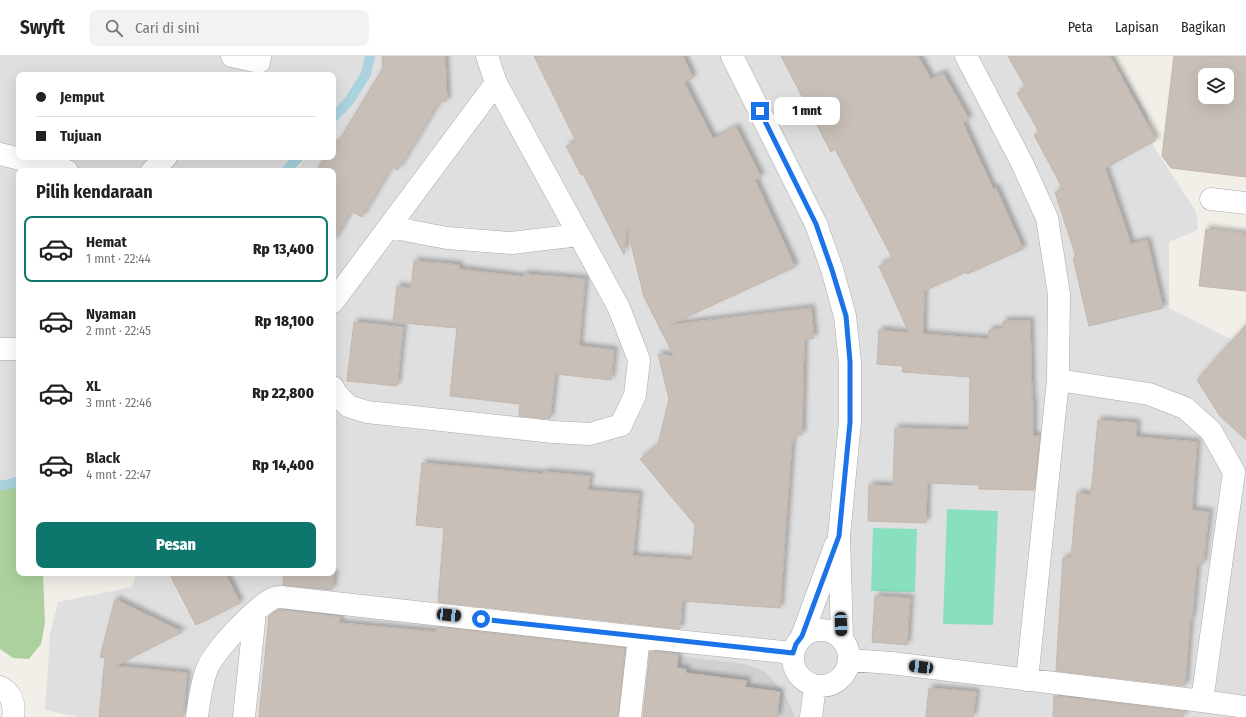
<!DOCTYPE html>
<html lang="id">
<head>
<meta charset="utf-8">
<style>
  :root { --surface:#fff; --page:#f2f2f2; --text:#222; --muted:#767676; --line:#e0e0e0; --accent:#0f766e }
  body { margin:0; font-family:"Fira Sans Condensed",sans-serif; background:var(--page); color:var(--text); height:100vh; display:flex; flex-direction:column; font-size:15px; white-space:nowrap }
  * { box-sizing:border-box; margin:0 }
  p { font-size:13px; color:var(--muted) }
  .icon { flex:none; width:22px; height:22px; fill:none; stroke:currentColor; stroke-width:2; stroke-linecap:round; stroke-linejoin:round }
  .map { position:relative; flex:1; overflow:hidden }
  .side { position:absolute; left:16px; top:112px; width:320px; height:408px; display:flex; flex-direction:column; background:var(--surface); border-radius:8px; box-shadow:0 4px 16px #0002 }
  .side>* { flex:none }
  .banner { position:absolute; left:16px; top:16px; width:320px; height:88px; border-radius:8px; box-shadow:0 4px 16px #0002; display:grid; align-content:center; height:88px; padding:0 20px; background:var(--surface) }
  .controls { position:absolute; left:1198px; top:12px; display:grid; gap:8px }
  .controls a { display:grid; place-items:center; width:36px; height:36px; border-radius:8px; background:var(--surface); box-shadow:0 4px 16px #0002; font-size:20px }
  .end { position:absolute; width:18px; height:18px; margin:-9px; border:5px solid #1a73e8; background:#fff; box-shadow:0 0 0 2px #fff }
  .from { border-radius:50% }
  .bubble { position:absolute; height:28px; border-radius:8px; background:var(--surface); box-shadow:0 4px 16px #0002; font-size:13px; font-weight:800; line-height:28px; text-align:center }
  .car { position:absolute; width:12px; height:24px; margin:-12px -6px; border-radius:5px; box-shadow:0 0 3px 1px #0007; background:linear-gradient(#222 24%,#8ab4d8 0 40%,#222 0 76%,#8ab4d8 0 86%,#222 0) }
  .banner b { display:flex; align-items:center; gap:14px; height:38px; font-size:15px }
  .banner b+b { border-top:1px solid var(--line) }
  .banner i { width:10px; height:10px; background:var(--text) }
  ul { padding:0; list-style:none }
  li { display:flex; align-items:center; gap:12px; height:66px; margin:0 8px 6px; padding:0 12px; border:2px solid transparent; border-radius:8px }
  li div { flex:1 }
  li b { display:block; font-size:15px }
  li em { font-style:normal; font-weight:800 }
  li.on { border-color:var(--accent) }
  li>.icon { width:36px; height:36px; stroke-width:1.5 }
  h2 { padding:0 20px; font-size:18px; line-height:48px }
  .button { display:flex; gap:8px; margin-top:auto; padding:8px 20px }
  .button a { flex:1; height:46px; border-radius:8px; background:var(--accent); color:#fff; font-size:16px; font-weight:800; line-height:46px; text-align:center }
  header { display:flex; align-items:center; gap:24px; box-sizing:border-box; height:56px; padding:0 20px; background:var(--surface); border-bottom:1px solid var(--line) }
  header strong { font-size:19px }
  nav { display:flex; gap:22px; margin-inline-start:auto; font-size:14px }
  .search { width:280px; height:36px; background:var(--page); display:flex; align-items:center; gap:10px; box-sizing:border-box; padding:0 14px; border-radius:8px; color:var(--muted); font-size:15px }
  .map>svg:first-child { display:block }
  .residential { fill:#e0dfdf }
  .religious { fill:#d0d0d0 }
  .forest { fill:#add19e }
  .pitch { fill:#88e0be }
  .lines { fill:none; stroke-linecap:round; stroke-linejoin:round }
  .stream { stroke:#aad3df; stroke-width:10 }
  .building { fill:#c7bfb8; stroke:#c4b6ab; fill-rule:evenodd; filter:url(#shadow) }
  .minor-casing { stroke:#a9a9a9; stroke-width:23 }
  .minor { stroke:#fff; stroke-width:22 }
  .route { stroke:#1a73e8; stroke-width:5 }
</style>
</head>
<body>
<header>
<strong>Swyft</strong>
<div class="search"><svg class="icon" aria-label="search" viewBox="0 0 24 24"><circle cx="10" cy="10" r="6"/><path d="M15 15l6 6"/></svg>Cari di sini</div>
<nav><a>Peta</a><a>Lapisan</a><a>Bagikan</a></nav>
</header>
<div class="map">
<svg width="1246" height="661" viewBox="0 0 1246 661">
  <defs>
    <filter id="shadow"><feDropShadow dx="3.5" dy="-3.5" stdDeviation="2" flood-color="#0004"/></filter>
  </defs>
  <rect width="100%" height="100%" fill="#f2efe9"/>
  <path class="residential" d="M0,0H371L339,62L333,68V19H19V101H305L296,111L289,115H19V441L0,442Z
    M374,0H1113L1147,58L1153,89L1196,156L1198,174L1169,186V252L1246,291V661H78L45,654L50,579L58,546L132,531L136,517H333V115H293L297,113L307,101H333V71L340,63Z"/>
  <path class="religious" d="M662,598L745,608L764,615L782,634L793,655L794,661H646Z"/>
  <path class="forest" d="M0,426L19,431V517H43L45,567L41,588L29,603L13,602L0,593Z"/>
  <path class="pitch" d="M947,453L998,455L993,569L943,568Z
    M873,472L917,473L915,536L871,535Z"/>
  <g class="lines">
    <path class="stream" d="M333,62L349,45L366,18L370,0
      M286,115L299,101
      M0,429H6L19,425"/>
  </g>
  <path class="building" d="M382,0H445L447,45L439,46L398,114L391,111L362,161L351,155L333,186V115H316L325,101H333V87L337,88L383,12Z
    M534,0H683L693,22L684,26L713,83L736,71L761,121L755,124L795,211L669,269L811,252L814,282L804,284L802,379H795V383H792L780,552L682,545L680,573L438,546L444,472L416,469L422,407L544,418V416L590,420L588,434L639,438L633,500L692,504L695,469L640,403L658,389L669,343L658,298L674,300L644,241L627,171L624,199L583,118L581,119L566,90L576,85Z
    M781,0H918L931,23L943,17L969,63L963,67L993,133L996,132L1023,193L967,218L966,216L924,235L923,278L989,283V274L1003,273V265H1030L1032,344H1033V380H1040L1034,434L979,433V429L927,427L926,467L868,465L869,429L893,430L895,372L969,374L970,321L902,316L903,310L877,308L879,274L909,277L879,210L893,203L835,93L831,96Z
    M1008,0H1110L1156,84L1105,112L1131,188L1147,184L1163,252L1089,270L1073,202L1076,201L1055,136L1063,133L1034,79L1039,76L1017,37L1026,32Z
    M1174,0H1246V121L1171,112L1162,100ZM1205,19H1227V41H1205Z
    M1206,173L1246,178V235L1199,230Z
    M414,205L459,209V213L524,221V218L585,223L579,290L614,294L611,324L555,318L550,363L519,360L520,348L450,340L457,272L393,266L397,230L411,232Z
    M354,266L403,271L397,330L347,325Z
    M1246,269V384L1220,360L1197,324Z
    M1098,364L1137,367L1136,381L1197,386L1192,454L1209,456L1203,508H1197L1192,563H1190L1185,630L1056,615L1063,502H1071L1077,437L1091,439Z
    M169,517H225L240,547L196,569Z
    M284,517H334L332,534L283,529Z
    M875,540L910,542L907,589L872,586Z
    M115,543L182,576L115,610L187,617L183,661H99L105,602L100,601Z
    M281,554L340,561L339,567L436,576V571L625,592L618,661H259L269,560L277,555H281Z
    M650,595L678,598L677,612L686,613V617L747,625L745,631L780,636L777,661H643Z
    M929,632L976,636L973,661H926Z
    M1054,640L1184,655L1183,661H1053Z"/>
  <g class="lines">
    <defs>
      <path id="minor" d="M232,0L259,6L260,0
        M732,0L816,168L832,213L845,260L850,306V366L839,480L842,582
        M0,98L67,115
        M152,115L166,101
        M1211,143L1246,147
        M389,171L447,182L511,187L579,179
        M333,246L496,27
        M0,293H19
        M333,331L335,336L348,350L367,356L553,376L590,378L621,369L635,339L639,304L619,252L496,27L487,0
        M793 602a28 28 0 1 1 56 0a28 28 0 1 1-56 0Z
        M802,580L835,490
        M850,604L891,607L1202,645L1234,416L1211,375L1185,352L1149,338L1058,324L1059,238L1047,162L1022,107L966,0
        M1027,624L1058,324
        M0,631C12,637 15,648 13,661
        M1202,645L1246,651
        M197,661C199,645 201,628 207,613C214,595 255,552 272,543C274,542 278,541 281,541L639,581L793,597
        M244,661L255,556
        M630,661L639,581
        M811,661L815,630"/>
    </defs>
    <use href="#minor" class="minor-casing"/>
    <use href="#minor" class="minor"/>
  </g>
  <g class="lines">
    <path class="route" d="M481,563L793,597L796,588L802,580L839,480L850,366V306L846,260L832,214L816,168L760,55"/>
  </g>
</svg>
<div class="controls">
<a><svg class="icon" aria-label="layers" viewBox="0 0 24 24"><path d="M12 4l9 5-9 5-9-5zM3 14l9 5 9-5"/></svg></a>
</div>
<i class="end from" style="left:481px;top:563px"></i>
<i class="end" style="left:760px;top:55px"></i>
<div class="bubble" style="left:774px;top:41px;width:66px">1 mnt</div>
<i class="car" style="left:449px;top:559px;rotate:96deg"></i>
<i class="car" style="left:841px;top:568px;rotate:178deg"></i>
<i class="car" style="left:921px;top:611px;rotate:277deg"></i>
<div class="banner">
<b><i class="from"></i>Jemput</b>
<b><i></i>Tujuan</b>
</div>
<section class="side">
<h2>Pilih kendaraan</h2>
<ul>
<li class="on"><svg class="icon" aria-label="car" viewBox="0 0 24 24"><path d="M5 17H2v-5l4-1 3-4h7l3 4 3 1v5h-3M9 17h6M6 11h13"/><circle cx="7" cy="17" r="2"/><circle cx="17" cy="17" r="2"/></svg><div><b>Hemat</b><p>1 mnt · 22:44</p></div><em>Rp 13,400</em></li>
<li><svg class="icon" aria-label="car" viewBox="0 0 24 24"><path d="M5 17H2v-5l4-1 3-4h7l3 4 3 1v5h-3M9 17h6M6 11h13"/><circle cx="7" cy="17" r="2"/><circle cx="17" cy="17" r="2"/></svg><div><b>Nyaman</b><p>2 mnt · 22:45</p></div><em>Rp 18,100</em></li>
<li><svg class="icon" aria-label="car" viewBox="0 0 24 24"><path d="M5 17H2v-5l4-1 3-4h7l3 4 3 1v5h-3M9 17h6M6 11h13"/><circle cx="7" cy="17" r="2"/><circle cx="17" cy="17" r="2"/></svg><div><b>XL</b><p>3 mnt · 22:46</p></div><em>Rp 22,800</em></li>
<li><svg class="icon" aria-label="car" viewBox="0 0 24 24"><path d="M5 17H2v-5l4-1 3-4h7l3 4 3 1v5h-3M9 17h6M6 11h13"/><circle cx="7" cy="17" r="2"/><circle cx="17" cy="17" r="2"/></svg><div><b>Black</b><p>4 mnt · 22:47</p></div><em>Rp 14,400</em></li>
</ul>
<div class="button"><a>Pesan</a></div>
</section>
</div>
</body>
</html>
